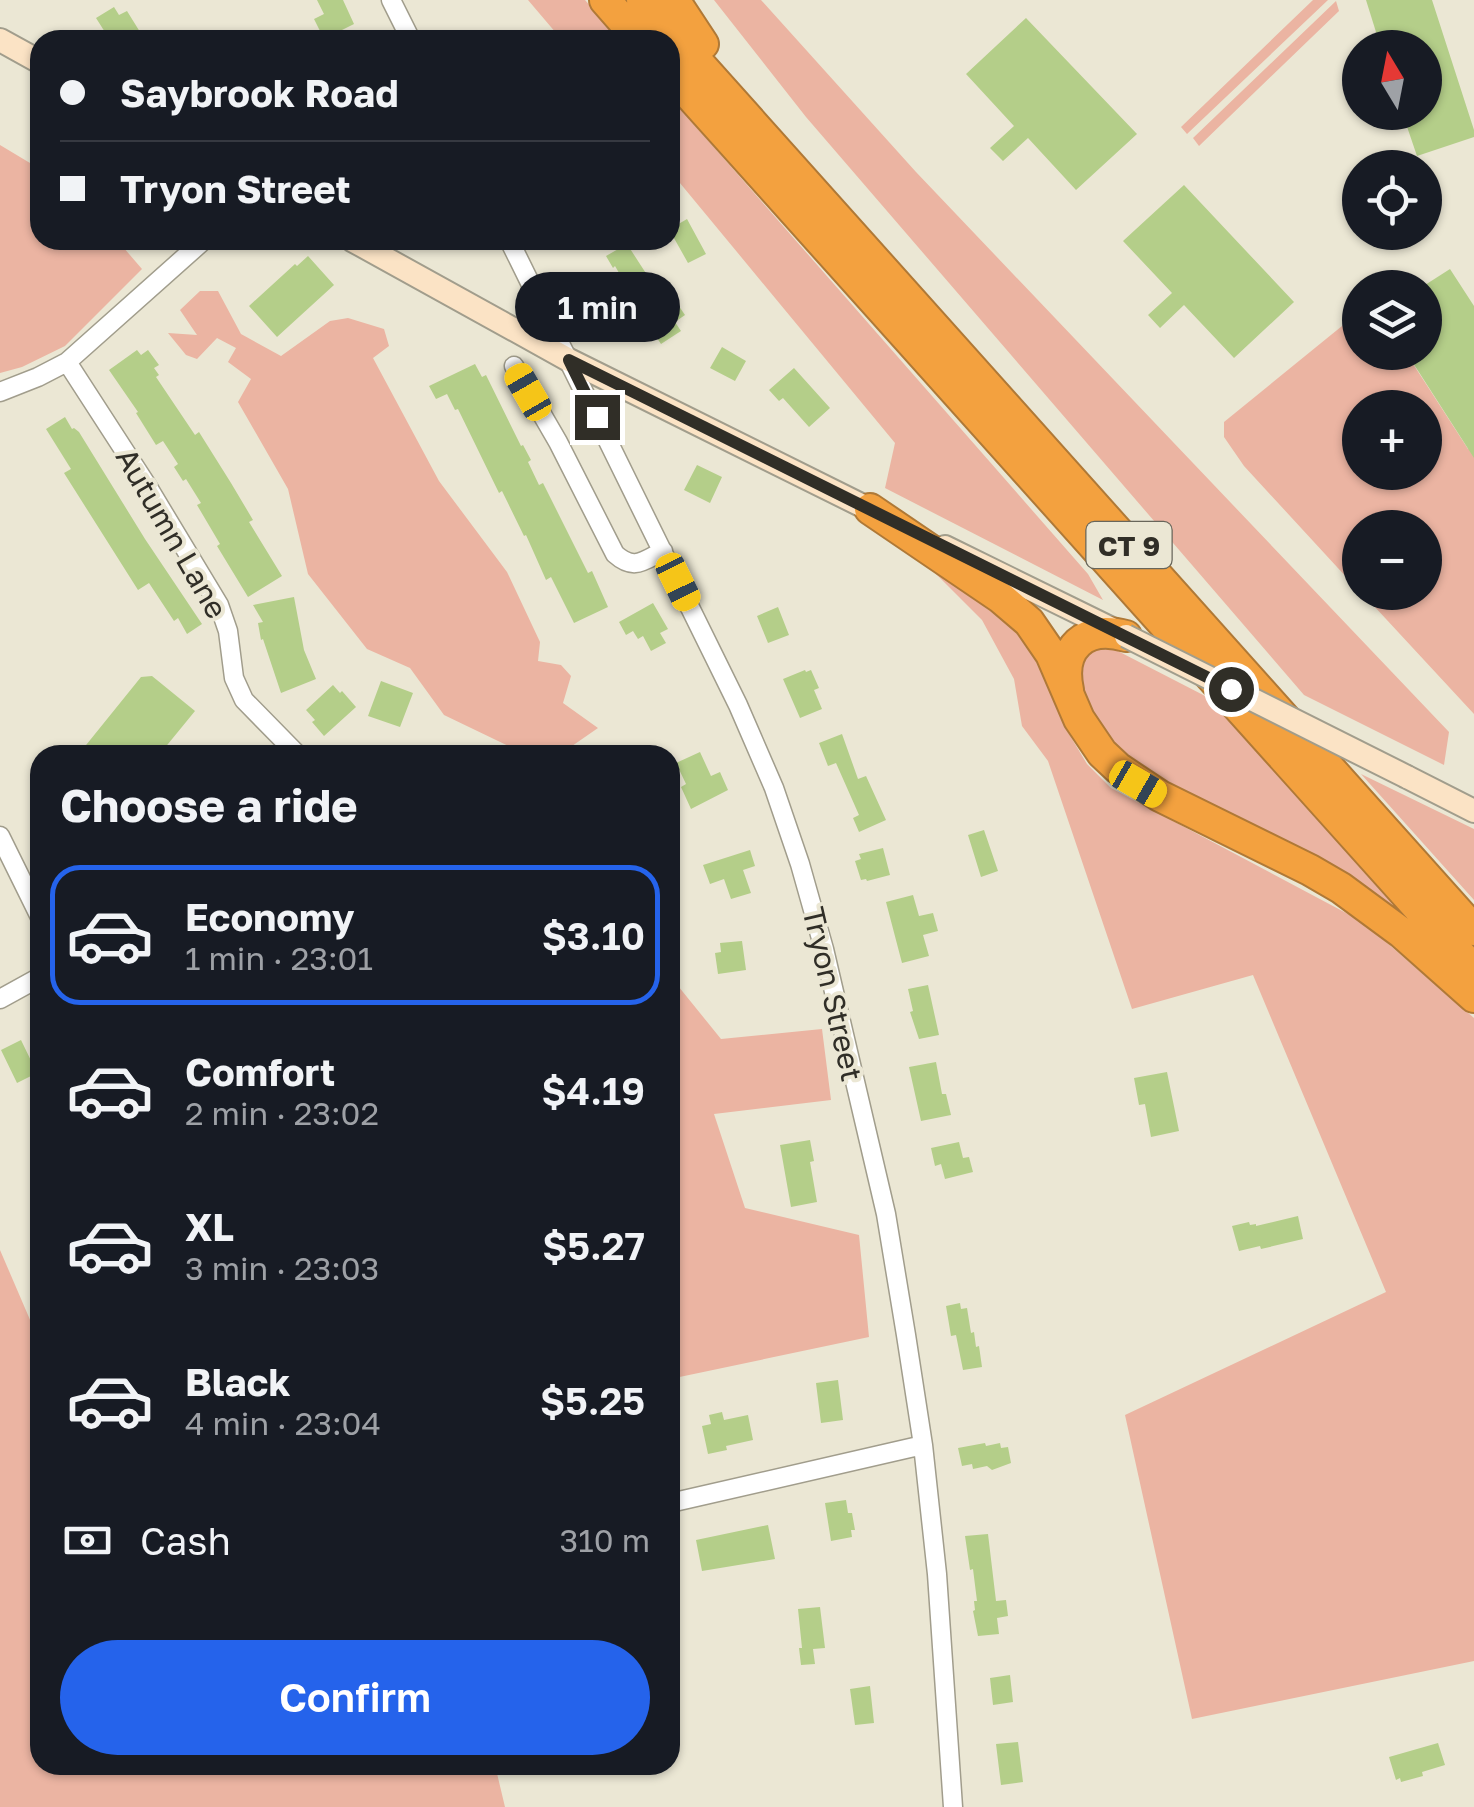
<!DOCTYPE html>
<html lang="en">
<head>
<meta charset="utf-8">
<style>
  :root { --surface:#171b24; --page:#20242c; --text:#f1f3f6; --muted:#9ea1a6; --line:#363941; --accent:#2563eb }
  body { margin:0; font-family:"Golos Text",sans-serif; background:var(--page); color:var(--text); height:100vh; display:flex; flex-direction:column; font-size:38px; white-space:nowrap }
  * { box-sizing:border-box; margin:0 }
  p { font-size:32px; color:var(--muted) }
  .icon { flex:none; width:55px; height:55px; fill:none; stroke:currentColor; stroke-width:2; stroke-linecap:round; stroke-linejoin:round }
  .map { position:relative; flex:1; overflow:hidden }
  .sheet { position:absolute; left:30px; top:745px; width:650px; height:1030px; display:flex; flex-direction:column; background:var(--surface); border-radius:30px; box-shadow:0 2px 8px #0004 }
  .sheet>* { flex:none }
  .hud { position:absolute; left:30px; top:30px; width:650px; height:220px; border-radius:30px; box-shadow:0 2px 8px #0004; display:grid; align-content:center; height:220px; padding:0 30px; background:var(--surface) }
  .needle { width:65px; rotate:350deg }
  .buttons { position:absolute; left:1342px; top:30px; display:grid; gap:20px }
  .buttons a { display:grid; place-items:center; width:100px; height:100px; border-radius:50%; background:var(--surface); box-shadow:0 2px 8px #0004; font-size:50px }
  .end { position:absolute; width:45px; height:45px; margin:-22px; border:12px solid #302e27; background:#fff; box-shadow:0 0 0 5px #fff }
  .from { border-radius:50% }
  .bubble { position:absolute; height:70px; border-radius:35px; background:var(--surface); box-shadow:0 2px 8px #0004; font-size:32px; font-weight:600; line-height:70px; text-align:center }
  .car { position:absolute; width:30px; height:60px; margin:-30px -15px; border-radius:12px; box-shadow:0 0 8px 2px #0007; background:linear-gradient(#f5c518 24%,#345 0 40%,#f5c518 0 76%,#345 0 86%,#f5c518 0) }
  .hud b { display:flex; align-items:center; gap:35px; height:95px; font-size:38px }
  .hud b+b { border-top:2px solid var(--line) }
  .hud i { width:25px; height:25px; background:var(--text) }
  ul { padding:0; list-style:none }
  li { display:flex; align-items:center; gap:30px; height:140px; margin:0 20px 15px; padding:0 10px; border:5px solid transparent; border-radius:30px }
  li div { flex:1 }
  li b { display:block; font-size:38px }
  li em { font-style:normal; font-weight:600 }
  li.current { border-color:var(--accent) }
  li>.icon { width:90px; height:90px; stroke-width:1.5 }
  h2 { padding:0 30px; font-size:45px; line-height:120px }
  .pay { display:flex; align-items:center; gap:25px; height:110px; padding:0 30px; font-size:38px }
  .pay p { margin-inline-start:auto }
  .cta { display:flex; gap:20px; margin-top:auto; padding:20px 30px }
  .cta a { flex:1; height:115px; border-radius:60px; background:var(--accent); color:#fff; font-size:40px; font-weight:600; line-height:115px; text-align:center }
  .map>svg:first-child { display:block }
  .green { fill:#ebb4a2; fill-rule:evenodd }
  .building { fill:#b4ce89 }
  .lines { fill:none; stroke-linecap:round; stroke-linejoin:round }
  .minor-casing { stroke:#a19d8c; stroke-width:21 }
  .secondary-casing { stroke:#a19d8c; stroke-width:26 }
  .motorway-casing { stroke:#af7937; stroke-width:34 }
  .minor { stroke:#fff; stroke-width:18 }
  .secondary { stroke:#fbe3c5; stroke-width:22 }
  .motorway { stroke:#f3a13f; stroke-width:30 }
  .secondary-bridge-casing { stroke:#a19d8c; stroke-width:26; stroke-linecap:butt }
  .secondary-bridge { stroke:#fbe3c5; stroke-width:22 }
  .route { stroke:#302e27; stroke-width:12 }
  .labels { text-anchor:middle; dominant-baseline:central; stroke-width:8; stroke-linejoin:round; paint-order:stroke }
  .shield { fill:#ebe7d4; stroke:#68665b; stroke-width:2.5 }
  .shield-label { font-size:28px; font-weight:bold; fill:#302e27 }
  .street-label { font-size:30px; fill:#302e27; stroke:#ebe7d4 }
</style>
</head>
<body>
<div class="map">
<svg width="1474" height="1807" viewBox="0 0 1474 1807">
  <rect width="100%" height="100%" fill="#ebe7d4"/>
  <path class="green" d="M528,0H585L620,40H562Z
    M714,0H761L916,172L1449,732L1444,765L1304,695L806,117Z
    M1313,0H1328L1187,134L1181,127Z
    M1336,1L1339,11L1199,146L1193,138Z
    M670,97L1088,574L1103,600L885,488L895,443L670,171Z
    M0,145L40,169V240H117L142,269L65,346L22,367L0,373Z
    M200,291H218L241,334L281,356L330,321L348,318L384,329L389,346L373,358L439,481L507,572L540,642L538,661L561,665L571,676L563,703L598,728L559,755H527L444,715L410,668L367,649L308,574L288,489L238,402L251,379L228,362L236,348L217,338L197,359L186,355L168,333L197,335L180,310Z
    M1358,313L1360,352L1406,353L1468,449L1474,445V714L1361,592H1425V528H1360V592L1244,466L1224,437V422ZM1360,408H1425V472H1360Z
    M931,569L974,593L1026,633L1068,727L1066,729L1087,764L1111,788L1363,922L1474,1018V1661L1192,1719L1125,1415L1386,1292L1253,975L1132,1009L1048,761L1022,726L1014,679L982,620Z
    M1099,645L1110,647L1211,699L1389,900L1404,919L1150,777L1120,757L1102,734L1077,686V664Z
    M1361,774L1474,829V900Z
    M670,976L721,1039L822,1029L831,1100L714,1114L745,1208L859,1235L869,1337L670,1379Z
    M0,1250L40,1343V1765H495L505,1807H0Z"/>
  <path class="building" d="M317,0H343L354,24L324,39L314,19L324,14Z
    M1366,0H1432L1474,130V137L1417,156L1402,112H1425V48H1381Z
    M114,7L119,15L127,11L145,40H110L96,18Z
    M1026,18L1137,134L1076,190L1028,138L1003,161L990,148L1014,126L966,74Z
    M1184,185L1294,302L1234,358L1184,305L1160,328L1148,315L1172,293L1123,241Z
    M687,219L706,254L688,263L670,231V229Z
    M627,244L649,278L629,290L615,266L613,268L606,256Z
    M308,256L334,285L277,337L249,306L295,264L297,266Z
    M1450,269L1474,306V458L1406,352H1425V285Z
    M674,299L685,315L675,322L681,331L661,344L653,332L657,329L648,315Z
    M722,347L746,361L735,381L710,368Z
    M137,350L141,355L148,350L159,365L154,368L159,375L156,377L195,435L199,432L231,483L253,520L249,522L282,576L248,597L217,546L220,544L197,505L201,503L186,479L183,481L174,467L178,464L163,441L156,445L136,413L138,412L109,370Z
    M475,364L482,377L486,375L521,446L523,445L531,460L528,462L539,485L543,483L588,573L592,571L608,607L574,623L551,577L546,580L526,535L524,536L502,491L499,493L458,409L455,410L447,394L436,399L429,386Z
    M794,368L830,408L809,427L783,398L779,401L769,390Z
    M65,417L72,429L74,428L79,432L145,539L202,624L187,634L178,618L174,621L149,583L138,590L64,473L71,469L46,429Z
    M697,465L722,477L710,503L684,490Z
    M294,597L304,650L316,679L281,693L263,639L261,640L258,623L263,622L253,605Z
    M653,603L668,629L660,633L666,643L651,651L643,636L638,639L633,631L626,635L619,622Z
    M778,607L789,635L768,643L757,616Z
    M805,670L806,672L811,670L819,688L814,690L822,709L800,718L783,679Z
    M152,676L195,711L159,755H78L141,677Z
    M381,681L413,693L400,727L368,716Z
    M333,685L340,693L342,691L356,707L324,736L312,722L315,720L306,710Z
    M842,734L858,779L866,776L886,820L859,832L853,818L859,815L836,763L828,766L819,743Z
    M700,752L711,776L720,772L728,790L691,809L681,787L686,784L676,763Z
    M984,830L998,871L981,877L968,835Z
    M883,848L890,875L867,881L866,879L861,880L855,861L861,859L859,854Z
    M750,850L755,866L743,870L751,893L731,899L724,879L710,884L703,865Z
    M913,895L919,916L933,913L938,931L923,935L929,956L902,963L886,902Z
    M742,941L746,970L718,974L715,953L721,952L720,943Z
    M928,985L939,1035L919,1039L910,1012L913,1011L908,989Z
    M21,1040L37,1073L17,1083L1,1050Z
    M936,1062L942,1094H946L951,1115L921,1121L909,1067Z
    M1167,1072L1179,1131L1151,1137L1145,1104L1139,1105L1134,1078Z
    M810,1140L814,1161L810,1162L817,1202L791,1207L780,1145Z
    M959,1142L963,1158L969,1157L973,1172L945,1179L941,1164L935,1166L931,1148Z
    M1298,1216L1303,1239L1261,1249L1260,1246L1239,1251L1232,1226L1249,1222L1250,1225L1256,1224V1226Z
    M960,1303L961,1309L967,1308L971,1333L974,1332L976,1347L979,1346L982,1367L963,1370L956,1335L951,1336L946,1306Z
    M838,1380L843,1420L821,1423L816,1383Z
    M722,1412L724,1420L748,1415L753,1440L726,1446L727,1450L708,1454L702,1426L711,1424L709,1415Z
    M985,1443L986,1446L1000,1443L1001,1448L1008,1447L1011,1463L992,1470L987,1466L973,1469L972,1464L962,1466L958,1448Z
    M846,1500L848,1513H852L855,1530H851L852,1537L831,1541L825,1503Z
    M768,1525L775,1559L702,1571L696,1540Z
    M988,1534L996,1601L1006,1600L1008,1616L997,1618L999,1634L978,1636L973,1611L975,1610L974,1601H977L973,1569L970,1570L965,1536Z
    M820,1607L825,1648L813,1649L815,1664L801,1665L799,1648H802L798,1609Z
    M1010,1675L1013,1702L993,1705L990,1678Z
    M870,1686L874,1723L855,1725L850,1689Z
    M1018,1742L1023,1782L1001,1785L996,1744Z
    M1438,1743L1445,1765L1422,1772L1423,1776L1401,1782L1400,1778L1396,1780L1389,1757Z"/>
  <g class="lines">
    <defs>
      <path id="minor" d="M391,0L411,40
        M509,240L738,705L774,788L800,864L824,949L886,1214L906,1335L923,1445L937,1574L953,1807
        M67,362L146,484L219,605L228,631L234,678L244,700L298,755
        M514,366L558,442L615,554C634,571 643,561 663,551
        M0,392L38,377L67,362L204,240
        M0,836L40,917
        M0,999L40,977
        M670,1503L923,1445"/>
      <path id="secondary" d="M0,40L40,62
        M352,240L569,360L881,515
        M945,547L1118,632
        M1407,777L1474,811"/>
      <path id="motorway" d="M605,0L640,40
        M642,0L1474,930
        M674,0L703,44
        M670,73L1474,970
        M870,509L1001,598L1029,622L1051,654L1079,719L1102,753L1118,768L1160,796L1310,870L1341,888L1402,933L1474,997
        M1068,690C1059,648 1085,624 1126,636"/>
    </defs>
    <use href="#minor" class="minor-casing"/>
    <use href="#secondary" class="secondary-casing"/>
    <use href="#motorway" class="motorway-casing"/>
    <use href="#minor" class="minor"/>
    <use href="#secondary" class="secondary"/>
    <use href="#motorway" class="motorway"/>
    <defs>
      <path id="secondary-bridge" d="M1126,636L1407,777"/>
    </defs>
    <use href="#secondary-bridge" class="secondary-bridge-casing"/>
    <use href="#secondary-bridge" class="secondary-bridge"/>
  </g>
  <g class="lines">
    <path class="route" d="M597,417L569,360L1231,689"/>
  </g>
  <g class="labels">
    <rect class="shield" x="1086.5" y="522" width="85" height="46" rx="8"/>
    <g class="shield-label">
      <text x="1129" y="545">CT 9</text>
    </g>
    <g class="street-label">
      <text transform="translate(172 533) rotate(60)">Autumn Lane</text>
      <text transform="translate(833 994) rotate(77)">Tryon Street</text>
    </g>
  </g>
</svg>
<div class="buttons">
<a><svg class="needle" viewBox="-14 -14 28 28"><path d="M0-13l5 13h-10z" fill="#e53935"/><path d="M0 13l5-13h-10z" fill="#9ea1a6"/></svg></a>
<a><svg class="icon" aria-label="locate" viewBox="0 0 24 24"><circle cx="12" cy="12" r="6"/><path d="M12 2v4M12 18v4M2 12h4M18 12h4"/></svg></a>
<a><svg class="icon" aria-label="layers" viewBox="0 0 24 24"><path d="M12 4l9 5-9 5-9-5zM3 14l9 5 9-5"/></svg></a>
<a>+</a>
<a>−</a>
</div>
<i class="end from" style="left:1231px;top:689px"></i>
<i class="end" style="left:597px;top:417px"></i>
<div class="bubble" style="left:515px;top:272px;width:165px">1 min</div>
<i class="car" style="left:528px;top:392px;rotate:330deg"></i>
<i class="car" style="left:678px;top:582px;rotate:154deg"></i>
<i class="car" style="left:1138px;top:784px;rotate:120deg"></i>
<div class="hud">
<b><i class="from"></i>Saybrook Road</b>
<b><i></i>Tryon Street</b>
</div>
<section class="sheet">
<h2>Choose a ride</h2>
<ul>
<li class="current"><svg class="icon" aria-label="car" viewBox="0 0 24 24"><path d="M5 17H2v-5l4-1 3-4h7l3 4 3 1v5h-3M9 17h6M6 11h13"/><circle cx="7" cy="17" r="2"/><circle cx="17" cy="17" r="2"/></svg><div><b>Economy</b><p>1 min · 23:01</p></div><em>$3.10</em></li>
<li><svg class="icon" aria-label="car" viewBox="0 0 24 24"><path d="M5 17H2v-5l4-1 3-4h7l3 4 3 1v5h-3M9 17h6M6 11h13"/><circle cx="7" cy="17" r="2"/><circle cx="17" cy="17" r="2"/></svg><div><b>Comfort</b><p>2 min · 23:02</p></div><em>$4.19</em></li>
<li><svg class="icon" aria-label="car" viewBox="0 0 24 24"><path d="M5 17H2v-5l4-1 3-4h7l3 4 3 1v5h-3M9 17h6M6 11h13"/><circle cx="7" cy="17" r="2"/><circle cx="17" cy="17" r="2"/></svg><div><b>XL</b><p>3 min · 23:03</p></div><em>$5.27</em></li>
<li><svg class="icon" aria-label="car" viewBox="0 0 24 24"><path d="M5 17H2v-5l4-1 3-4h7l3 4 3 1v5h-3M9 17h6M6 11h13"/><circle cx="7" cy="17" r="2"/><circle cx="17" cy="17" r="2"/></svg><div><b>Black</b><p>4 min · 23:04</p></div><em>$5.25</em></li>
</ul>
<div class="pay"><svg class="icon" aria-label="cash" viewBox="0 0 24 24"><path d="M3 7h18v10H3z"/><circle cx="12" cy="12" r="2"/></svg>Cash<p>310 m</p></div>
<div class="cta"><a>Confirm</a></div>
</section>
</div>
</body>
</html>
